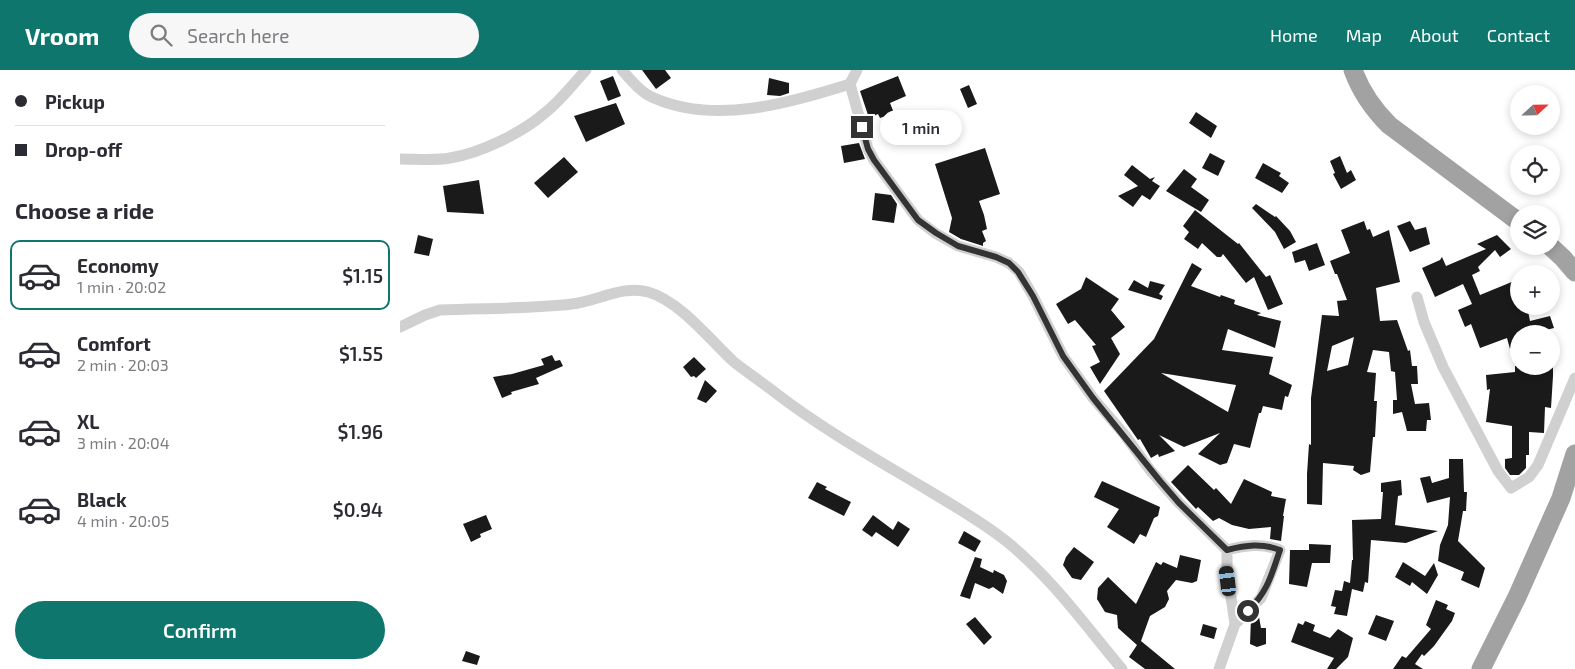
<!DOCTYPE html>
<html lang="en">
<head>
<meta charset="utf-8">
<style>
  :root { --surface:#fff; --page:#f7f7f7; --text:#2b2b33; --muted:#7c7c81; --line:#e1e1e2; --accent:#0f766e }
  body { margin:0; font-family:"Exo 2",sans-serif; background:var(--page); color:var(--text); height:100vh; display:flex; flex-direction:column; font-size:19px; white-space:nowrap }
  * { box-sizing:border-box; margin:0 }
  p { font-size:16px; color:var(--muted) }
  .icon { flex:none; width:28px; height:28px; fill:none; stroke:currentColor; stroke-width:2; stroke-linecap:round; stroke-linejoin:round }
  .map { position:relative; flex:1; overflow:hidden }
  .panel { display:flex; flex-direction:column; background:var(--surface); width:400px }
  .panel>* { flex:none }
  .top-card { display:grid; align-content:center; height:110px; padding:0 15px; background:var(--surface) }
  .needle { width:32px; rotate:68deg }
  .buttons { position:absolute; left:1110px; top:15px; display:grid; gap:10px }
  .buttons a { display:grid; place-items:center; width:50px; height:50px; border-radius:50%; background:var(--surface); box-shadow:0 2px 8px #0003; font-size:25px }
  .end { position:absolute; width:22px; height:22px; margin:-11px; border:6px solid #333; background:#fff; box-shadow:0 0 0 2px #fff }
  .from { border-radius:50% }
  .bubble { position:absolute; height:35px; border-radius:18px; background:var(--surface); box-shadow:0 2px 8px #0003; font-size:16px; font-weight:600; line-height:35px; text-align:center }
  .car { position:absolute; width:15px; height:30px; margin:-15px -8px; border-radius:6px; box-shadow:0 0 4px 1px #0007; background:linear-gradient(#222 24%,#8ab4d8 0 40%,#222 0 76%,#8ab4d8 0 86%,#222 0) }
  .top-card b { display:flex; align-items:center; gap:18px; height:48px; font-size:19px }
  .top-card b+b { border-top:1px solid var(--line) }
  .top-card i { width:12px; height:12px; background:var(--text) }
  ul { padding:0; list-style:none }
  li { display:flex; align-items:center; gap:15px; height:70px; margin:0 10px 8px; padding:0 5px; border:2px solid transparent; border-radius:10px }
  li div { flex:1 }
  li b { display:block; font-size:19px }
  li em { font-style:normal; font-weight:600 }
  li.active { border-color:var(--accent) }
  li>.icon { width:45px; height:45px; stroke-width:1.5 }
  h2 { padding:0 15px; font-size:22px; line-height:60px }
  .action { display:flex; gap:10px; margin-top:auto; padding:10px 15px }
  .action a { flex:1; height:58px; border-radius:30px; background:var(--accent); color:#fff; font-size:20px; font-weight:600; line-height:58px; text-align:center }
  header { display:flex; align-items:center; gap:30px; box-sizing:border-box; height:70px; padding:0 25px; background:var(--accent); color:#fff }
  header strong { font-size:24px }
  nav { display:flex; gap:28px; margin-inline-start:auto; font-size:18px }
  .search { width:350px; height:45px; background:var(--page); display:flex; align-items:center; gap:12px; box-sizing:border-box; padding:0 18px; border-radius:28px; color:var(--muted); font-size:19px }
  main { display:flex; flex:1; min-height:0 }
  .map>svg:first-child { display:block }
  .building { fill:#1a1a1a; fill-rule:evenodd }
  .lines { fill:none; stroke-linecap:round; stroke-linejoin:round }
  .minor { stroke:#d0d0d0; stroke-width:11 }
  .trunk { stroke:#a2a2a2; stroke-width:19 }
  .route { stroke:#333; stroke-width:6 }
</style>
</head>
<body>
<header>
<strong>Vroom</strong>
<div class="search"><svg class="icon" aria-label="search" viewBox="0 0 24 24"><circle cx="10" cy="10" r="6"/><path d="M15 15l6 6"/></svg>Search here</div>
<nav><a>Home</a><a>Map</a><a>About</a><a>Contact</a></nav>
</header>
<main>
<section class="panel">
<div class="top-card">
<b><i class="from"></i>Pickup</b>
<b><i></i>Drop-off</b>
</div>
<h2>Choose a ride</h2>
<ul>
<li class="active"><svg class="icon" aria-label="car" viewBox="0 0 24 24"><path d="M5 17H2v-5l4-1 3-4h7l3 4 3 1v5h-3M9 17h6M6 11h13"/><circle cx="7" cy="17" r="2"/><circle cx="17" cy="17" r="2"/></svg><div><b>Economy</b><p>1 min · 20:02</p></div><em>$1.15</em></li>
<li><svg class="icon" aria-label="car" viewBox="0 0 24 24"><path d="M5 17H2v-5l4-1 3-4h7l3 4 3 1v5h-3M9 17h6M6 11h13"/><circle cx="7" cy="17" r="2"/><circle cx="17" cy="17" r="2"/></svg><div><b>Comfort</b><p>2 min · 20:03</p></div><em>$1.55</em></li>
<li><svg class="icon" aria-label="car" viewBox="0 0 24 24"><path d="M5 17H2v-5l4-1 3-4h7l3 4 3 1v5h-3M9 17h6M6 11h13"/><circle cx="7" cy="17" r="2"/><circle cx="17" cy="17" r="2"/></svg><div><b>XL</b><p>3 min · 20:04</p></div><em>$1.96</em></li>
<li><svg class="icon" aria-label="car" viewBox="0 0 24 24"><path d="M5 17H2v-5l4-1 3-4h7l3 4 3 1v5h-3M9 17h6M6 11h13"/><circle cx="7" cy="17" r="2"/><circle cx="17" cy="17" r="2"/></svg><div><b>Black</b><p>4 min · 20:05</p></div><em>$0.94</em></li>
</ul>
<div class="action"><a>Confirm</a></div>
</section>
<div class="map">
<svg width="1175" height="599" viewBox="0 0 1175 599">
  <rect width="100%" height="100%" fill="#fff"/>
  <path class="building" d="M242,0H265L271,8L256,19Z
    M213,6L221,26L208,31L200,11Z
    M498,6L506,26L490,33L494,43L480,48L478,44L469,48L460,21Z
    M369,8L389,13V23L380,26L367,25Z
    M569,15L577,34L568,38L560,19Z
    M216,33L225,54L186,72L174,46Z
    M796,42L817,56L811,68L789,53Z
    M459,73L465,89L444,93L441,76Z
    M585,78L600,124L579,131L584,145L587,159L582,161L586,171L583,173V176L561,169L549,162L552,148L535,94Z
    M810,83L825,91L818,106L802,98Z
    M940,86L947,103L951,100L956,110L941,119L933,104L935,103L930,91Z
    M164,87L178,102L148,128L134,113Z
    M863,93L881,103L879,106L889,113L882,123L855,108Z
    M732,95L750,109L755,107L752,111L760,116L750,130L742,125L733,137L718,126L738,116L724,105Z
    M784,99L797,109L791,117L809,130L801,142L766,121Z
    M79,110L84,144L47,142L43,116Z
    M475,123L491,125L497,134L494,153L472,150Z
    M856,134L875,147L876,146L890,161L896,172L884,179L875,162L852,138Z
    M795,140L838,174L839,173L866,207L870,205L883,234L868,240L854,207L846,213L823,184L821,187H817L802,173L798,179L784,169L789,162L783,156Z
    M964,151L967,160L970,159L973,167L989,160L1000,212L976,218L980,251L997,250L1008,281L1010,280L1012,296H1017L1018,314H1011L1015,334L1029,333L1031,350H1027L1026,361H1007L1002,342L993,344V330H997L995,302L991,301L989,282L973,280L967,302L976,303L974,331H977L975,367H973L970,402L961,405L953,400L954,396L923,393L922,435L907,434V404L909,374L911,375V328L922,245L939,246L937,231L947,230L937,204H935L930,191L950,183L941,160ZM954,267L948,295L927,301L932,276Z
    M1010,151L1015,160L1026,157L1030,174L1010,182L997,156Z
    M18,165L33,169L29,186L14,183Z
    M1097,165L1111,179L1100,187L1095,180L1078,197L1080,201L1072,205L1080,225L1119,209V236H1127L1130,251L1150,246L1154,258L1138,262L1139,264H1119V277L1110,279L1107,268L1080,278L1071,254L1065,257L1058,240L1072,234L1063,214L1035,227L1022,198L1040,190L1042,187L1046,196L1086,179L1077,174Z
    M917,173L925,195L909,201L905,190L895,193L892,182Z
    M792,193L802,199L791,216L820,227L821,225L835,230L834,234L861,243L857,245L881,251L875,278L828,259L822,280L873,287L869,304L892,315L888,327L885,326L882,340L863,336L861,343H859L850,378L834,374L827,393L820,395L798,384L820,363L784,377L759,365L775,381L759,387L758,384L751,388L740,369L738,370L704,321L754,269ZM761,303L836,315L828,342Z
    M686,207L719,229L711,240L725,257L711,268L720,284L700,314L690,297L700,292L692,276L696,275L675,250L668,254L656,234L681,219Z
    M734,210L748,218L750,211L765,215L759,224L763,226L761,230L728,220Z
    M152,285L155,291L160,290L163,296L136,308L139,314L111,322L112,324L102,328L93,307L112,304L144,295L141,289Z
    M294,287L306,299L296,308L294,306L291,307L283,297Z
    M1115,296H1153V306L1151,338L1145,337L1144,363L1129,362V385H1126V398L1119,405H1110L1105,398V389L1112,388V356L1086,352L1090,319L1087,320L1086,305L1115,302Z
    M305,310L317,321L306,333L297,329Z
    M1049,389H1063L1064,422H1067L1066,441H1063L1058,471L1085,498L1079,518L1061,510L1064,502L1038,491L1040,475L1048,455L1050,427L1027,433L1020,408L1030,406L1032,413L1049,408Z
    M788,395L814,420L816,418L831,434L844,409L872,422L871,426L886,429L883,446H884L881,471L870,469L871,457L849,459L832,455L819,448L813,451L798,437L796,439L771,412Z
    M1001,410L1002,425L998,426L995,455L1038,461L1006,473L971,470L968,513L965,512L963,522L952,519L947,546L934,544L936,537L931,536L935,520L942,521L944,511L950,513L952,490H953L952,450L981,449L983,422H981V413Z
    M702,411L760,437L758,446L754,448L746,467L740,464L734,474L707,457L719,439L694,427Z
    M417,412L427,417L425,419L451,432L444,446L408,428Z
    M86,445L92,459L80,464L81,467L71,472L63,454Z
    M473,445L493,460L498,451L510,459L498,477L476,462L472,467L462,460Z
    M564,461L581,471L575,482L558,473Z
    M909,474L931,475L930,493H912L907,517L889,514L890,480H909Z
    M674,477L694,492L681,510L672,508L663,495L666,487Z
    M780,485L801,490L797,511L792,513L776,510L767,521L769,529L765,537L750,546L741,571L775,599H745L729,587L737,575L718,558L717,545L705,542L697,529L698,518L708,507L736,534L756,492L761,495L763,492L777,498Z
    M575,487L582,489L580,497L593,503L594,500L604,505L607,511L603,524L593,517L589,519L575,513L570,529L560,526Z
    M1003,492L1025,506L1034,493L1038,505L1027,524L1012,512L1010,516L995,507Z
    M1036,530L1048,535L1046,539L1055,543L1052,551L1034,576L1024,586L1022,584L1015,594L1023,599H993L1002,586L1006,588L1031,559L1026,555Z
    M858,541L861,558H866V574L857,577L850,574L851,548Z
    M976,545L994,551L986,571L968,564Z
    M575,547L592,567L584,575L566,554Z
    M905,551L915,555L913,561L930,568L938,559L953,568L948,587L936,599H927L934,588L891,572L898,553L903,555Z
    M803,554L817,558L814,569L800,565Z
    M66,581L80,586L77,595L62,591Z"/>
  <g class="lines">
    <path class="minor" d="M222,0C231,10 241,23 254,28C315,55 390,33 450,14L457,0
      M450,14L468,79L474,90L518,150L535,163L558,176L596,187L609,193L619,202L633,226L663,286L693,328L724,364L750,400L779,433L827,480V500L835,554
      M0,89C16,89 34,91 50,88C81,83 122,63 146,42C161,30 173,14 186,0
      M1017,227L1024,252L1043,297L1098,401L1111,418L1129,407L1138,395L1175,308
      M0,257L25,245L40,240C84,238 128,239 172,234C197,231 223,215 248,222C280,231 310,270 334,292C348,303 363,313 377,324C424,360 476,389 526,419C554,436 581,451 606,471C652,508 684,554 722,599
      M819,599L835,554L861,528L880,480C862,473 846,475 827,480"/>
    <path class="trunk" d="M953,0C961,22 973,39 989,55L1119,152
      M1150,176L1163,188L1175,202
      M1081,599L1117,527L1161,428L1175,384"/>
  </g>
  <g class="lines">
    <path class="route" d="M462,57L468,79L474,90L518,150L536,163L558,176L596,187L609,193L618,202L633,226L663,286L693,328L760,411L779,433L827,480C846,475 862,473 880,480C871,506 868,521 848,541"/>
  </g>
</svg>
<div class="buttons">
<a><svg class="needle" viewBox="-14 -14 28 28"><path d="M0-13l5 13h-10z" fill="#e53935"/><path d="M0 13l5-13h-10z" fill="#7c7c81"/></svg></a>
<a><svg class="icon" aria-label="locate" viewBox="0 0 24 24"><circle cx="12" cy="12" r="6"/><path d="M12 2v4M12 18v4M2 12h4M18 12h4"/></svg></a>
<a><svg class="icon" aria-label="layers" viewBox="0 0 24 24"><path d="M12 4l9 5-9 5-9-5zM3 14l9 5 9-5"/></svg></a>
<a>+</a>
<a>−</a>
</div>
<i class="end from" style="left:848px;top:541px"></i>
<i class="end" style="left:462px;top:57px"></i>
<div class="bubble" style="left:480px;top:40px;width:82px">1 min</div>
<i class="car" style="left:828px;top:511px;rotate:353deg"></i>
</div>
</main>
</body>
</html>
